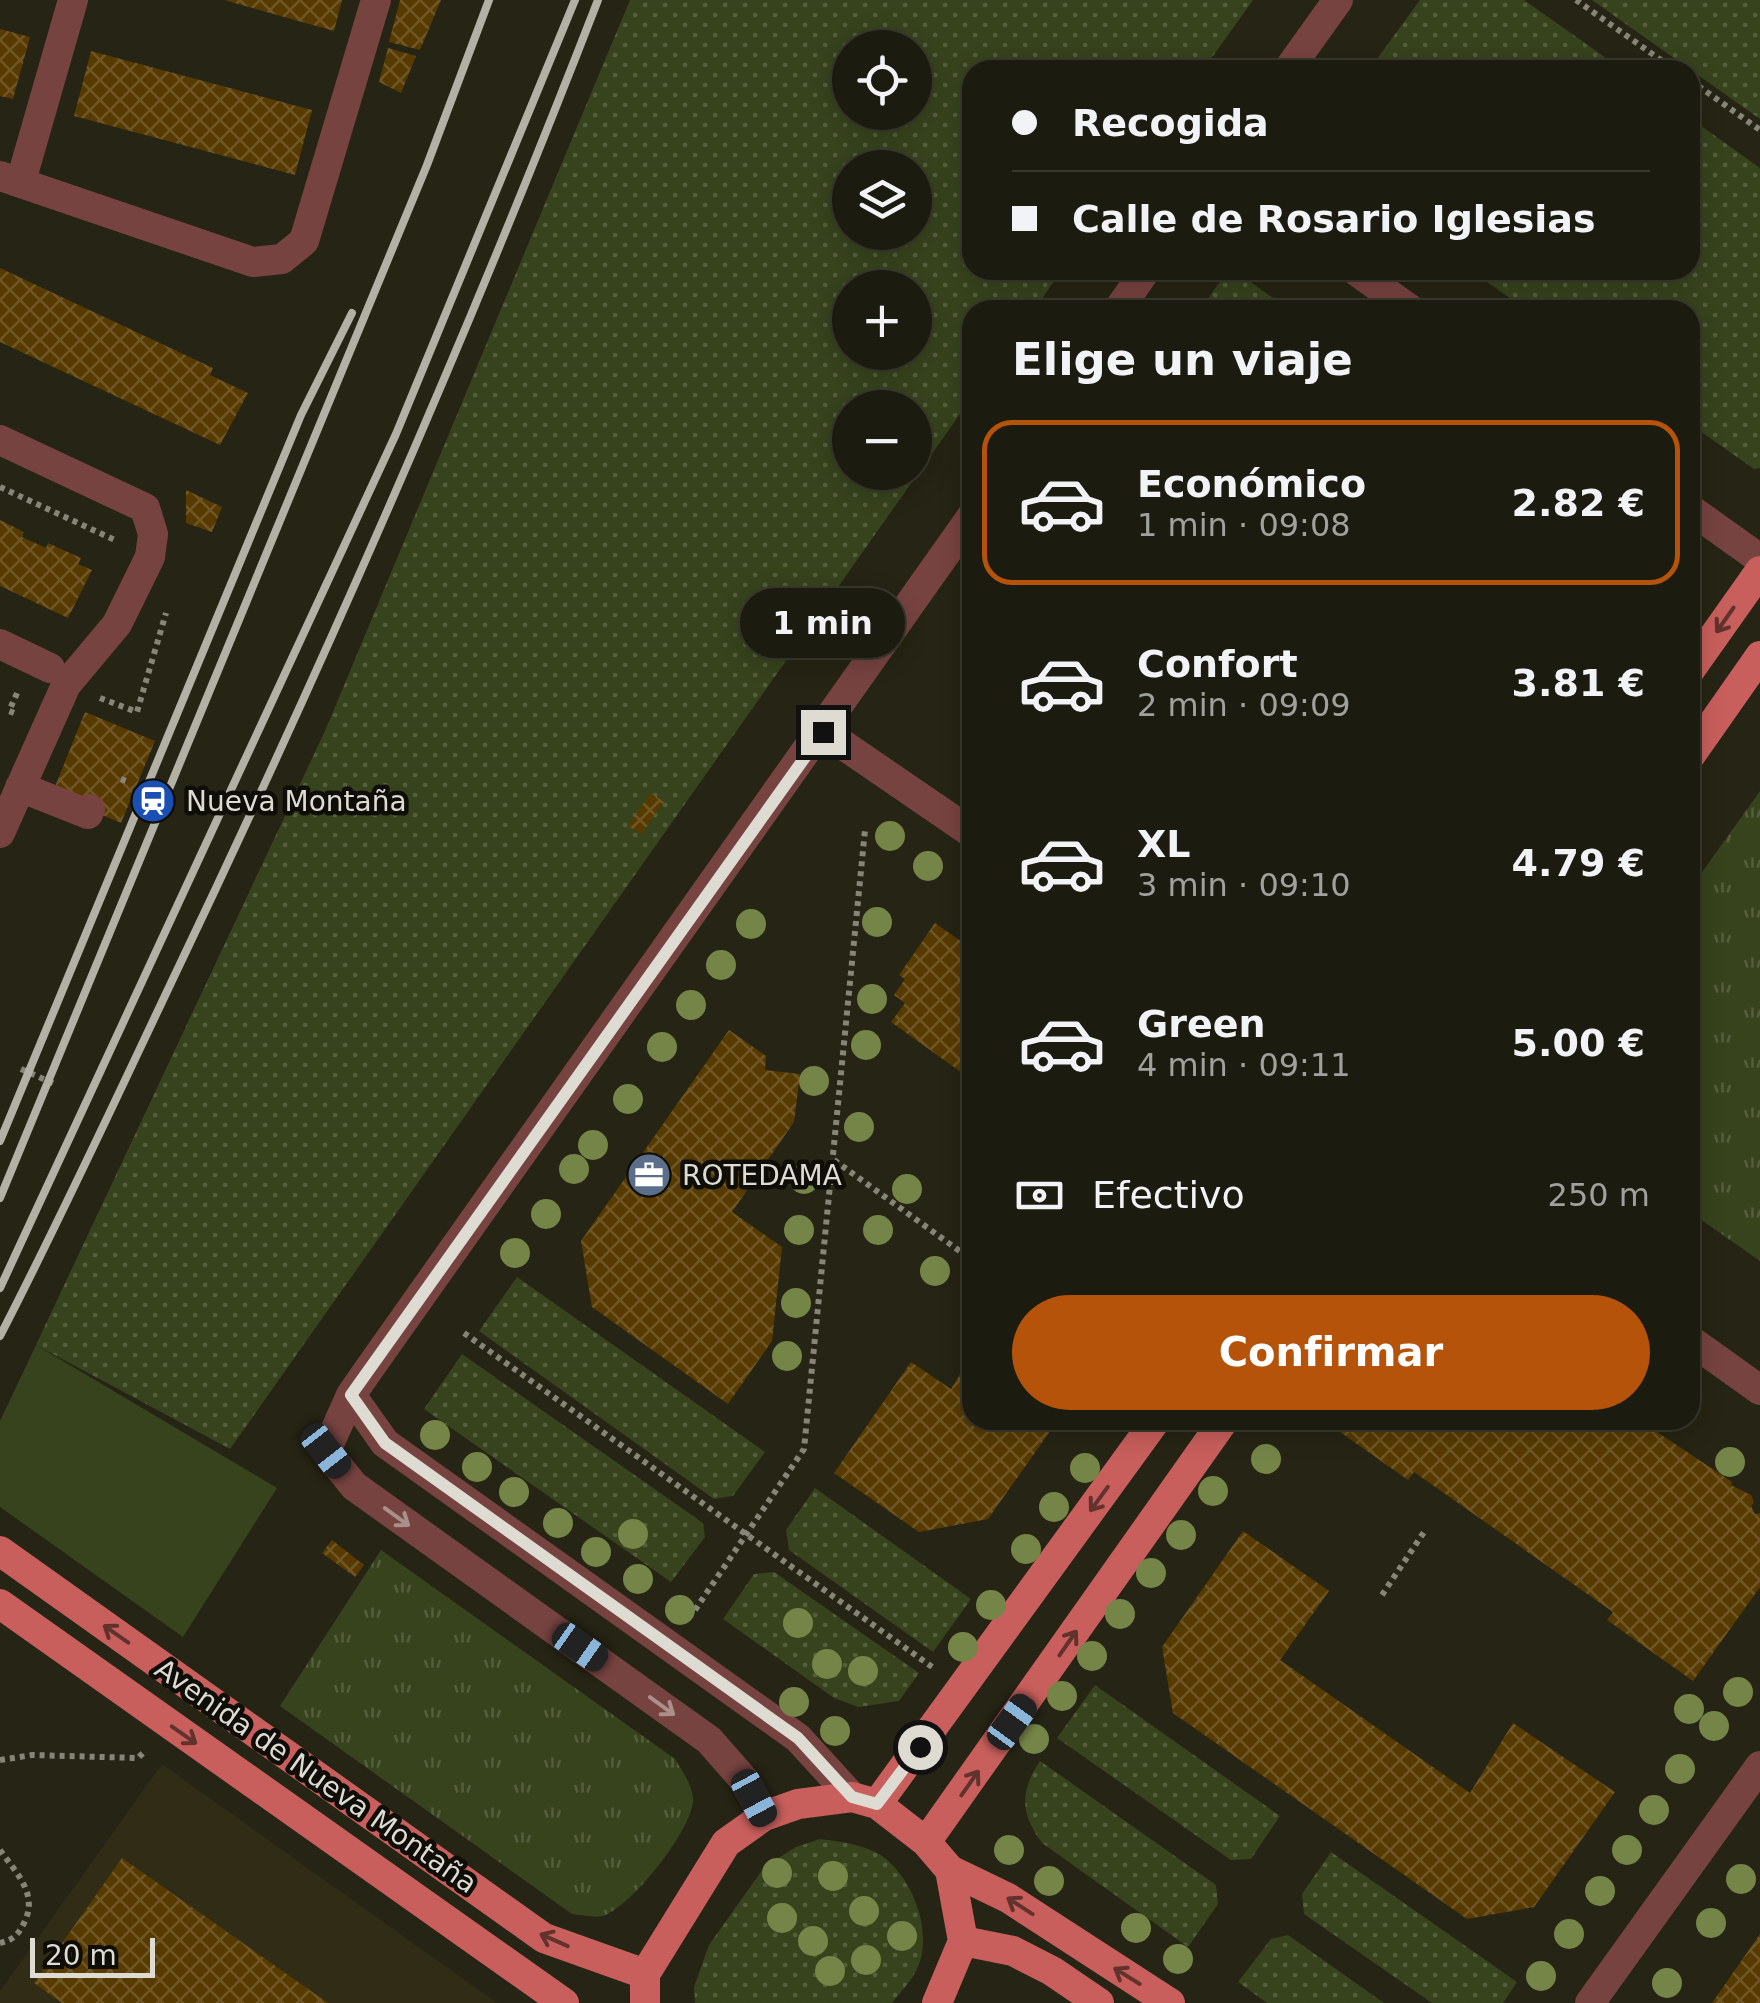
<!DOCTYPE html>
<html lang="es">
<head>
<meta charset="utf-8">
<style>
  :root { --surface:#1c1b0f; --page:#29281d; --text:#f1f3f6; --muted:#a0a19e; --line:#3a392f; --accent:#b45309 }
  body { margin:0; font-family:"DejaVu Sans",sans-serif; background:var(--page); color:var(--text); height:100vh; display:flex; flex-direction:column; font-size:38px; white-space:nowrap }
  * { box-sizing:border-box; margin:0 }
  p { font-size:32px; color:var(--muted) }
  .icon { flex:none; width:55px; height:55px; fill:none; stroke:currentColor; stroke-width:2; stroke-linecap:round; stroke-linejoin:round }
  .map { position:relative; flex:1; overflow:hidden }
  .side { position:absolute; left:962px; top:300px; width:738px; height:1130px; display:flex; flex-direction:column; background:var(--surface); border-radius:30px; box-shadow:0 5px 25px #0003,0 0 0 2px var(--line) }
  .side>* { flex:none }
  .guide { position:absolute; left:962px; top:60px; width:738px; height:220px; border-radius:30px; box-shadow:0 5px 25px #0003,0 0 0 2px var(--line); display:grid; align-content:center; height:220px; padding:0 50px; background:var(--surface) }
  .tools { position:absolute; left:832px; top:30px; display:grid; gap:20px }
  .tools a { display:grid; place-items:center; width:100px; height:100px; border-radius:50%; background:var(--surface); box-shadow:0 5px 25px #0003,0 0 0 2px var(--line); font-size:50px }
  .scale { position:absolute; left:30px; bottom:25px; width:125px; box-sizing:border-box; padding-left:10px; border:5px solid #dddbd2; border-top:0; font-size:28px; line-height:35px; white-space:nowrap; color:#dddbd2; -webkit-text-stroke:8px #0e0d07; paint-order:stroke }
  .end { position:absolute; width:45px; height:45px; margin:-22px; border:12px solid #dddbd2; background:#111; box-shadow:0 0 0 5px #111 }
  .from { border-radius:50% }
  .bubble { position:absolute; height:70px; border-radius:35px; background:var(--surface); box-shadow:0 5px 25px #0003,0 0 0 2px var(--line); font-size:32px; font-weight:800; line-height:70px; text-align:center }
  .car { position:absolute; width:30px; height:60px; margin:-30px -15px; border-radius:12px; box-shadow:0 0 8px 2px #0007; background:linear-gradient(#222 24%,#8ab4d8 0 40%,#222 0 76%,#8ab4d8 0 86%,#222 0) }
  .guide b { display:flex; align-items:center; gap:35px; height:95px; font-size:38px }
  .guide b+b { border-top:2px solid var(--line) }
  .guide i { width:25px; height:25px; background:var(--text) }
  ul { padding:0; list-style:none }
  li { display:flex; align-items:center; gap:30px; height:165px; margin:0 20px 15px; padding:0 30px; border:5px solid transparent; border-radius:30px }
  li div { flex:1 }
  li b { display:block; font-size:38px }
  li em { font-style:normal; font-weight:800 }
  li.current { border-color:var(--accent) }
  li>.icon { width:90px; height:90px; stroke-width:1.5 }
  h2 { padding:0 50px; font-size:45px; line-height:120px }
  .pay { display:flex; align-items:center; gap:25px; height:110px; padding:0 50px; font-size:38px }
  .pay p { margin-inline-start:auto }
  .cta { display:flex; gap:20px; margin-top:auto; padding:20px 50px }
  .cta a { flex:1; height:115px; border-radius:60px; background:var(--accent); color:#fff; font-size:40px; font-weight:800; line-height:115px; text-align:center }
  .map>svg:first-child { display:block }
  .built { fill:#302c16 }
  .grass { fill:url(#grass-dots); fill-rule:evenodd }
  .park { fill:url(#park-tufts) }
  .garden { fill:#37431d }
  .building { fill:url(#building-cross-hatch) }
  .lines { fill:none; stroke-linecap:round; stroke-linejoin:round }
  .path { stroke:#878578; stroke-width:6; stroke-dasharray:5 5; stroke-linecap:butt }
  .minor { stroke:#774341; stroke-width:30 }
  .major { stroke:#c85f5c; stroke-width:30 }
  .rail { stroke:#b3b1a6; stroke-width:8 }
  .tree { fill:#758548 }
  .oneway { stroke:#62322d }
  .oneway2 { stroke:#aa8f8a }
  .route { stroke:#dddbd2; stroke-width:12 }
  .labels { text-anchor:middle; dominant-baseline:central; stroke-width:9; stroke-linejoin:round; paint-order:stroke }
  .poi-label { font-size:28px; fill:#dddbd2; stroke:#0e0d07; text-anchor:start }
  .street-label { font-size:28px; fill:#dddbd2; stroke:#0e0d07 }
</style>
</head>
<body>
<div class="map">
<svg width="1760" height="2003" viewBox="0 0 1760 2003">
  <defs>
    <pattern id="grass-dots" width="8" height="8" patternUnits="userSpaceOnUse" patternTransform="scale(2.5)"><rect width="8" height="8" fill="#37431d"/><path d="M2 2h.1M6 6h.1" fill="none" stroke="#545e3d" stroke-width="1.8" stroke-linecap="round"/></pattern>
    <pattern id="park-tufts" width="24" height="20" patternUnits="userSpaceOnUse" patternTransform="scale(2.5)"><rect width="24" height="20" fill="#37431d"/><path d="M3 7l-1-3M5 7V3M7 7l1-3M15 17l-1-3M17 17v-4M19 17l1-3" fill="none" stroke="#545e3d"/></pattern>
    <pattern id="building-cross-hatch" width="8" height="8" patternUnits="userSpaceOnUse" patternTransform="scale(2.5)"><rect width="8" height="8" fill="#573a00"/><path d="M0 0l8 8M0 8l8-8" fill="none" stroke="#6f5624"/></pattern>
  </defs>
  <rect width="100%" height="100%" fill="#262414"/>
  <path class="built" d="M162,1764L497,2003H0V1991Z"/>
  <path class="grass" d="M630,0H1253L1203,70H972V270H1062L1034,310H972V397L230,1449L36,1345L325,731ZM850,48H915V112H850ZM850,168H915V232H850ZM850,288H915V352H850ZM850,408H915V472H850Z
    M1420,0H1524L1623,70H1369Z
    M1592,0H1760V119Z
    M1690,118L1760,168V468L1754,469L1690,424V310H1527L1470,270H1690Z
    M1241,275L1290,310H1200L1221,280Z
    M517,1277L765,1452L733,1496L714,1499L479,1331Z
    M462,1354L703,1523L705,1537L671,1582L424,1409Z
    M815,1488L971,1599L933,1652L789,1550L786,1530Z
    M774,1572L919,1673L899,1701L858,1707L834,1698L723,1619L754,1574Z
    M1095,1685L1280,1816L1251,1859L1231,1860L1057,1738Z
    M1040,1761L1216,1885L1218,1904L1188,1947L1042,1843C1021,1814 1019,1792 1040,1761Z
    M820,1839C841,1842 864,1844 882,1856C913,1878 935,1935 916,1971C910,1982 900,1993 892,2003H695L694,1987L709,1945L765,1866L796,1847Z
    M1331,1852L1517,1982L1503,2003H1432L1304,1914L1302,1894Z
    M1288,1935L1384,2003H1267L1238,1982L1271,1939Z"/>
  <path class="park" d="M1760,791V1261L1690,1212V889Z
    M381,1550L675,1759C682,1771 694,1787 693,1802C690,1832 631,1907 603,1916C594,1918 581,1915 572,1914L280,1706Z"/>
  <path class="garden" d="M36,1345L277,1488L183,1637L0,1507V1421Z"/>
  <path class="building" d="M224,0H342L334,31Z
    M400,0H441L420,50L389,42Z
    M0,29L30,37L13,99L0,96Z
    M388,48L416,56L401,93L379,82Z
    M91,51L312,110L295,175L74,116Z
    M0,268L213,368L210,375L248,393L220,445L0,342Z
    M186,490L222,507L212,532L186,523Z
    M0,520L24,532L22,537L46,548L48,543L81,558L78,564L92,570L68,618L0,586Z
    M85,712L155,741L121,823L52,794Z
    M651,793L664,802L641,834L628,826Z
    M935,923L972,949V1080L891,1022L905,1003L894,995L905,979L899,975Z
    M729,1030L766,1056L765,1070L800,1074L794,1122L732,1212L782,1247L772,1341L728,1404L592,1307L581,1241Z
    M972,1355V1420H1058L988,1519L919,1532L834,1473L911,1362L951,1389Z
    M1323,1420H1639L1732,1482L1731,1485L1751,1495L1754,1502L1751,1506L1755,1514L1760,1513V1587L1693,1681L1607,1620L1613,1612L1414,1472L1408,1480Z
    M1243,1531L1329,1591L1280,1660L1470,1793L1513,1723L1615,1792L1534,1907L1467,1919L1173,1713L1162,1647Z
    M332,1540L364,1565L355,1577L322,1553Z
    M122,1858L328,2003H62L34,1983Z
    M1760,1934V2003H1712Z"/>
  <g class="lines">
    <path class="path" d="M1576,0L1675,70
      M1690,80L1760,130
      M0,487L117,541
      M100,698L137,712L166,613
      M14,713L9,711L18,691
      M121,779L126,781
      M21,1069L57,1085
      M834,1160L972,1260
      M464,1333L935,1669
      M1382,1595L1424,1532
      M695,1610L804,1449L865,830
      M0,1760L32,1755L138,1758L145,1751
      M0,1850C16,1873 39,1894 24,1923C18,1935 13,1940 0,1943"/>
    <path class="minor" d="M1288,70L1338,0
      M0,176L253,262L282,259L304,241L376,0
      M21,181L73,0
      M1355,270L1411,310
      M1118,310L1146,270
      M0,440L145,508L153,534L150,557L117,624L66,685L0,833
      M1690,509L1760,559
      M0,644L50,668
      M823,731L972,833
      M20,787L88,814L90,809
      M1690,1340L1760,1390
      M351,1395L385,1443L798,1738L852,1797
      M764,1816L744,1780L709,1740L354,1486L326,1451L351,1395L369,1369L972,516
      M1590,2003L1760,1766"/>
    <path class="major" d="M1690,670L1760,571
      M1690,756L1760,656
      M0,1551L544,1938L645,1974
      M0,1604L564,2003
      M877,1804L1156,1420
      M926,1842L1224,1420
      M950,1870L1008,1898L1170,2003
      M963,1941L1013,1951L1052,1971L1099,2003
      M645,2003V1974L726,1843L764,1816L798,1804L852,1797L877,1804L926,1842L950,1870L963,1941L937,2003"/>
    <path class="rail" d="M0,1141L301,415L352,313
      M0,1198L427,165L489,0
      M0,1288L396,434L575,0
      M0,1336C60,1220 115,1101 171,983C325,661 469,333 598,0"/>
  </g>
  <g class="tree">
    <circle cx="890" cy="836" r="15"/>
    <circle cx="928" cy="866" r="15"/>
    <circle cx="877" cy="922" r="15"/>
    <circle cx="751" cy="924" r="15"/>
    <circle cx="721" cy="965" r="15"/>
    <circle cx="872" cy="999" r="15"/>
    <circle cx="691" cy="1005" r="15"/>
    <circle cx="866" cy="1045" r="15"/>
    <circle cx="662" cy="1047" r="15"/>
    <circle cx="814" cy="1081" r="15"/>
    <circle cx="628" cy="1099" r="15"/>
    <circle cx="859" cy="1127" r="15"/>
    <circle cx="593" cy="1145" r="15"/>
    <circle cx="574" cy="1169" r="15"/>
    <circle cx="804" cy="1179" r="15"/>
    <circle cx="907" cy="1189" r="15"/>
    <circle cx="546" cy="1214" r="15"/>
    <circle cx="799" cy="1230" r="15"/>
    <circle cx="878" cy="1230" r="15"/>
    <circle cx="515" cy="1253" r="15"/>
    <circle cx="935" cy="1271" r="15"/>
    <circle cx="796" cy="1303" r="15"/>
    <circle cx="787" cy="1356" r="15"/>
    <circle cx="435" cy="1435" r="15"/>
    <circle cx="1266" cy="1459" r="15"/>
    <circle cx="1730" cy="1462" r="15"/>
    <circle cx="477" cy="1467" r="15"/>
    <circle cx="1085" cy="1468" r="15"/>
    <circle cx="1213" cy="1491" r="15"/>
    <circle cx="514" cy="1492" r="15"/>
    <circle cx="1054" cy="1507" r="15"/>
    <circle cx="558" cy="1523" r="15"/>
    <circle cx="633" cy="1534" r="15"/>
    <circle cx="1181" cy="1535" r="15"/>
    <circle cx="1026" cy="1549" r="15"/>
    <circle cx="596" cy="1552" r="15"/>
    <circle cx="1151" cy="1573" r="15"/>
    <circle cx="638" cy="1579" r="15"/>
    <circle cx="991" cy="1605" r="15"/>
    <circle cx="680" cy="1610" r="15"/>
    <circle cx="1120" cy="1614" r="15"/>
    <circle cx="798" cy="1623" r="15"/>
    <circle cx="963" cy="1647" r="15"/>
    <circle cx="1092" cy="1656" r="15"/>
    <circle cx="827" cy="1664" r="15"/>
    <circle cx="863" cy="1671" r="15"/>
    <circle cx="1738" cy="1692" r="15"/>
    <circle cx="1062" cy="1696" r="15"/>
    <circle cx="794" cy="1702" r="15"/>
    <circle cx="1689" cy="1709" r="15"/>
    <circle cx="1714" cy="1726" r="15"/>
    <circle cx="835" cy="1731" r="15"/>
    <circle cx="1034" cy="1739" r="15"/>
    <circle cx="1680" cy="1769" r="15"/>
    <circle cx="1654" cy="1810" r="15"/>
    <circle cx="1009" cy="1850" r="15"/>
    <circle cx="1627" cy="1850" r="15"/>
    <circle cx="777" cy="1873" r="15"/>
    <circle cx="833" cy="1876" r="15"/>
    <circle cx="1741" cy="1879" r="15"/>
    <circle cx="1049" cy="1881" r="15"/>
    <circle cx="1600" cy="1891" r="15"/>
    <circle cx="864" cy="1911" r="15"/>
    <circle cx="782" cy="1918" r="15"/>
    <circle cx="1711" cy="1923" r="15"/>
    <circle cx="1136" cy="1928" r="15"/>
    <circle cx="1569" cy="1934" r="15"/>
    <circle cx="902" cy="1936" r="15"/>
    <circle cx="813" cy="1941" r="15"/>
    <circle cx="1178" cy="1959" r="15"/>
    <circle cx="866" cy="1960" r="15"/>
    <circle cx="830" cy="1971" r="15"/>
    <circle cx="1541" cy="1976" r="15"/>
    <circle cx="1667" cy="1983" r="15"/>
  </g>
  <defs><path id="oneway-shaft" d="M-6 0H5M1.5-3L5.5 0L1.5 3" fill="none" stroke-width="1.6" stroke-linecap="round" stroke-linejoin="round" transform="scale(2.5)"/></defs>
  <g class="oneway">
    <use href="#oneway-shaft" transform="translate(1725 620) rotate(125)"/>
    <use href="#oneway-shaft" transform="translate(1099 1499) rotate(126)"/>
    <use href="#oneway-shaft" transform="translate(116 1634) rotate(-145)"/>
    <use href="#oneway-shaft" transform="translate(1068 1643) rotate(-55)"/>
    <use href="#oneway-shaft" transform="translate(184 1735) rotate(35)"/>
    <use href="#oneway-shaft" transform="translate(970 1783) rotate(-55)"/>
    <use href="#oneway-shaft" transform="translate(1020 1906) rotate(-147)"/>
    <use href="#oneway-shaft" transform="translate(554 1940) rotate(-156)"/>
    <use href="#oneway-shaft" transform="translate(1127 1976) rotate(-148)"/>
  </g>
  <g class="oneway2">
    <use href="#oneway-shaft" transform="translate(397 1517) rotate(36)"/>
    <use href="#oneway-shaft" transform="translate(662 1706) rotate(36)"/>
  </g>
  <g class="lines">
    <path class="route" d="M823,732L351,1395L385,1443L798,1738L852,1797L877,1804L920,1747"/>
  </g>
  <defs>
    <symbol id="station-disc" viewBox="-11 -11 22 22"><circle r="9.5" fill="#1a4fb4" stroke="#0e0d07"/><path d="M-3-6H3Q5-6 5-4V2Q5 4 3 4L4.5 6H3L1.5 4h-3L-3 6H-4.5L-3 4Q-5 4-5 2V-4Q-5-6-3-6ZM-3.5-4v3h7v-3ZM-3.5 1v1.5H-2V1ZM2 1v1.5H3.5V1Z" fill="#fff"/></symbol>
    <symbol id="office-disc" viewBox="-11 -11 22 22"><circle r="9.5" fill="#5c6f8a" stroke="#0e0d07"/><path d="M-6-3h4V-5.5h4V-3h4V5H-6ZM-1-4.5V-3h2v-1.5ZM-6 0V1H6V0Z" fill="#fff"/></symbol>
  </defs>
  <g fill-rule="evenodd">
    <use href="#station-disc" x="128" y="776" width="50" height="50"/>
    <use href="#office-disc" x="624" y="1150" width="50" height="50"/>
  </g>
  <g class="labels">
    <g class="poi-label">
      <text x="186" y="801">Nueva Montaña</text>
      <text x="682" y="1175">ROTEDAMA</text>
    </g>
    <g class="street-label">
      <text transform="translate(316 1776) rotate(35)">Avenida de Nueva Montaña</text>
    </g>
  </g>
</svg>
<div class="tools">
<a><svg class="icon" aria-label="locate" viewBox="0 0 24 24"><circle cx="12" cy="12" r="6"/><path d="M12 2v4M12 18v4M2 12h4M18 12h4"/></svg></a>
<a><svg class="icon" aria-label="layers" viewBox="0 0 24 24"><path d="M12 4l9 5-9 5-9-5zM3 14l9 5 9-5"/></svg></a>
<a>+</a>
<a>−</a>
</div>
<div class="scale">20 m</div>
<i class="end from" style="left:920px;top:1747px"></i>
<i class="end" style="left:823px;top:732px"></i>
<div class="bubble" style="left:740px;top:588px;width:165px">1 min</div>
<i class="car" style="left:326px;top:1451px;rotate:142deg"></i>
<i class="car" style="left:580px;top:1647px;rotate:125deg"></i>
<i class="car" style="left:1012px;top:1722px;rotate:36deg"></i>
<i class="car" style="left:754px;top:1798px;rotate:152deg"></i>
<div class="guide">
<b><i class="from"></i>Recogida</b>
<b><i></i>Calle de Rosario Iglesias</b>
</div>
<section class="side">
<h2>Elige un viaje</h2>
<ul>
<li class="current"><svg class="icon" aria-label="car" viewBox="0 0 24 24"><path d="M5 17H2v-5l4-1 3-4h7l3 4 3 1v5h-3M9 17h6M6 11h13"/><circle cx="7" cy="17" r="2"/><circle cx="17" cy="17" r="2"/></svg><div><b>Económico</b><p>1 min · 09:08</p></div><em>2.82 €</em></li>
<li><svg class="icon" aria-label="car" viewBox="0 0 24 24"><path d="M5 17H2v-5l4-1 3-4h7l3 4 3 1v5h-3M9 17h6M6 11h13"/><circle cx="7" cy="17" r="2"/><circle cx="17" cy="17" r="2"/></svg><div><b>Confort</b><p>2 min · 09:09</p></div><em>3.81 €</em></li>
<li><svg class="icon" aria-label="car" viewBox="0 0 24 24"><path d="M5 17H2v-5l4-1 3-4h7l3 4 3 1v5h-3M9 17h6M6 11h13"/><circle cx="7" cy="17" r="2"/><circle cx="17" cy="17" r="2"/></svg><div><b>XL</b><p>3 min · 09:10</p></div><em>4.79 €</em></li>
<li><svg class="icon" aria-label="car" viewBox="0 0 24 24"><path d="M5 17H2v-5l4-1 3-4h7l3 4 3 1v5h-3M9 17h6M6 11h13"/><circle cx="7" cy="17" r="2"/><circle cx="17" cy="17" r="2"/></svg><div><b>Green</b><p>4 min · 09:11</p></div><em>5.00 €</em></li>
</ul>
<div class="pay"><svg class="icon" aria-label="cash" viewBox="0 0 24 24"><path d="M3 7h18v10H3z"/><circle cx="12" cy="12" r="2"/></svg>Efectivo<p>250 m</p></div>
<div class="cta"><a>Confirmar</a></div>
</section>
</div>
</body>
</html>
